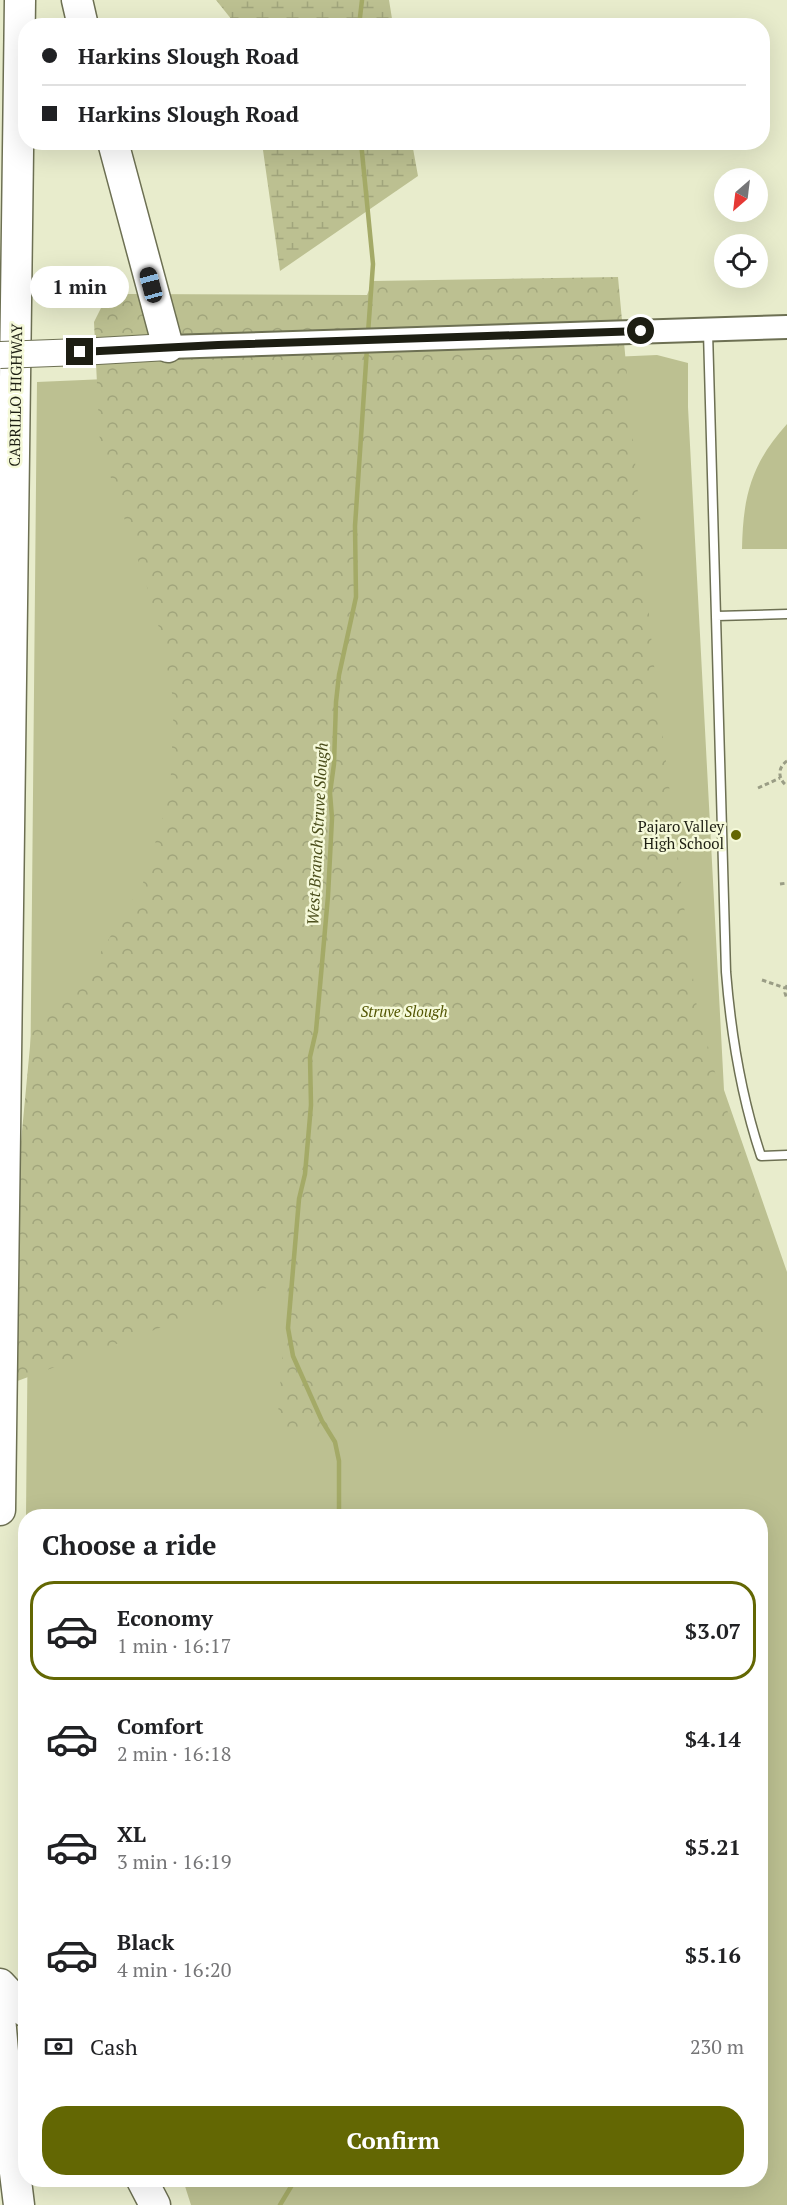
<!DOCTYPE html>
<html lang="en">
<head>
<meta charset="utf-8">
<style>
  :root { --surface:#fff; --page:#f6f6f6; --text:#202124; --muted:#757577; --line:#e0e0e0; --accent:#636703 }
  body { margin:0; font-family:"PT Serif",serif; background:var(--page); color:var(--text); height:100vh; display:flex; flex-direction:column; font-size:22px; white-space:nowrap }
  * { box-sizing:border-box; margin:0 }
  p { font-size:20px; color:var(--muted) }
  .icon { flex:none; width:33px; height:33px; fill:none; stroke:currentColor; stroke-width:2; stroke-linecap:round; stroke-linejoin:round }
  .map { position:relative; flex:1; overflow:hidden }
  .sheet { position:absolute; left:18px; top:1509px; width:750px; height:678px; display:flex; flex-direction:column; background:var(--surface); border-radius:24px; box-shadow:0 6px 24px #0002 }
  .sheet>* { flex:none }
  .banner { position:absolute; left:18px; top:18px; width:752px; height:132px; border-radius:24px; box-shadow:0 6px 24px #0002; display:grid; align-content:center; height:132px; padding:0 24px; background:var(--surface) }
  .needle { width:39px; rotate:208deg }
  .controls { position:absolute; left:714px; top:168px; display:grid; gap:12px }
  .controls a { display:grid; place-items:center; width:54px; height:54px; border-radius:50%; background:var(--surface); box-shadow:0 6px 24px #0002; font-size:30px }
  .end { position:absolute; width:27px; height:27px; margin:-14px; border:8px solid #1d1e13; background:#fff; box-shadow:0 0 0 3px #fff }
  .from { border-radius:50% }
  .bubble { position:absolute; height:42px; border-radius:21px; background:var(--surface); box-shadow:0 6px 24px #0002; font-size:20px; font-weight:600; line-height:42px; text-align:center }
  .car { position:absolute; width:18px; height:36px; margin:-18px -9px; border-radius:8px; box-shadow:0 0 4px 2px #0007; background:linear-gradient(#222 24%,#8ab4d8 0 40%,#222 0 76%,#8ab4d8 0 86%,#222 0) }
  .banner b { display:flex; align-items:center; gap:21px; height:57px; font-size:22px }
  .banner b+b { border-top:2px solid var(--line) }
  .banner i { width:15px; height:15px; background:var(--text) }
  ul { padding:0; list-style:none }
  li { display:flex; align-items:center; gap:18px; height:99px; margin:0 12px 9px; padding:0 12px; border:3px solid transparent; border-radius:24px }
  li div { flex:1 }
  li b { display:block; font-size:22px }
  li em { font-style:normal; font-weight:600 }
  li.current { border-color:var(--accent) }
  li>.icon { width:54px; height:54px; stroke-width:1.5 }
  h2 { padding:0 24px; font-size:27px; line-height:72px }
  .pay { display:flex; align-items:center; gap:15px; height:66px; padding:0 24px; font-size:22px }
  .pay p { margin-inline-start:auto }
  .action { display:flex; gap:12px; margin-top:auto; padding:12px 24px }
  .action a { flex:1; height:69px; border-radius:24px; background:var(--accent); color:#fff; font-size:24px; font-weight:600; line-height:69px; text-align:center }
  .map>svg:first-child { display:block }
  .grass { fill:#bcc091 }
  .forest { fill:url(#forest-crowns) }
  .wetland { fill:url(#wetland-marsh) }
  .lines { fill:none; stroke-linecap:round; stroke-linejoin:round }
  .stream { stroke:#a4aa67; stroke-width:4.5 }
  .lane-casing { stroke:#6d7053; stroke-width:11 }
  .secondary-casing { stroke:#6d7053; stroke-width:26 }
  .primary-casing { stroke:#6d7053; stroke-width:28 }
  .highway-casing { stroke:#6d7053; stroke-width:33 }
  .path { stroke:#9a9d85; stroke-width:3; stroke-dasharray:4.5 3; stroke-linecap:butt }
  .lane { stroke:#fff; stroke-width:8 }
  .secondary { stroke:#fff; stroke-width:22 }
  .primary { stroke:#fff; stroke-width:26 }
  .highway { stroke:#fff; stroke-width:30 }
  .primary-bridge-casing { stroke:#6d7053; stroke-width:28; stroke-linecap:butt }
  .primary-bridge { stroke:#fff; stroke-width:26 }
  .route { stroke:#1d1e13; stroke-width:8 }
  .poi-dot { fill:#636703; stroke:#f5f9d9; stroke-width:2 }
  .labels { text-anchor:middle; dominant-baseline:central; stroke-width:5; stroke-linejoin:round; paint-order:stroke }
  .street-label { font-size:15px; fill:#1d1e13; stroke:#f5f9d9 }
  .poi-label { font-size:15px; fill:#1d1e13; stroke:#f5f9d9; text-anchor:end }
  .park-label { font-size:15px; font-style:italic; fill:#535603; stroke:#f5f9d9 }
  .water-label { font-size:16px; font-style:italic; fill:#494c19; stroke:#f5f9d9 }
</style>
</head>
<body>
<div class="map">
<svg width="787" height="2205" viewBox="0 0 787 2205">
  <defs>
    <pattern id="forest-crowns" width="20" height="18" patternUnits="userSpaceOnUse" patternTransform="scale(1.5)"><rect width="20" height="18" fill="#bcc091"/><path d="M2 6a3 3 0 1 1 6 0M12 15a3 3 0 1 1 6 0" fill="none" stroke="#a1a57c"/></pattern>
    <pattern id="wetland-marsh" width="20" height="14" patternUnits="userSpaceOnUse" patternTransform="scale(1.5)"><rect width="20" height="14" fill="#bcc091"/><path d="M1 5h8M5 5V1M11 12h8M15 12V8" fill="none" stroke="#a1a57c"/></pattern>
  </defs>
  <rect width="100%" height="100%" fill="#e8eccc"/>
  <path class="grass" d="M657,355L688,363V407L724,1090L787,1272V2205H191L183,2180H760V1516H26L37,382Z
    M787,424V549H742C743,496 751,464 787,424Z
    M25,1560V1972L22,1967Z"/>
  <path class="forest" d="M618,277L653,657L696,1002L716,1076L755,1195L763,1234V1434L277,1428L288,1280L4,1386L8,1280L32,1025L96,960L143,883L170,794L174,703L156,614L100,445L94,322L104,302L126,294L367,295L373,281Z"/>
  <path class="wetland" d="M216,0H389L393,25H236Z
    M262,143H412L418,176L280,271Z"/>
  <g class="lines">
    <path class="stream" d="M359,26L362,0
      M361,142L373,264L368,333
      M339,1516V1461L335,1442L322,1421L293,1356L288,1328L299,1199L305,1174L311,1105L310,1057L316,1031L328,896L332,818L330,793L334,764L336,702L339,675L356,597L355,526L367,348
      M280,2205L295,2180"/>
    <defs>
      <path id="lane" d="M708,332L726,972C731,1034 741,1096 761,1156L787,1155
        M717,616L787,614"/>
      <path id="secondary" d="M168,347L787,327"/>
      <path id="primary" d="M80,352L168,347"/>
      <path id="highway" d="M77,0L83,26
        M113,142L168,347
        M0,1510L20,0
        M0,1984L26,2012
        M0,2017L10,2132L19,2205
        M142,2180L155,2205"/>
    </defs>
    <use href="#lane" class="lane-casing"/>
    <use href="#secondary" class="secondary-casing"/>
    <use href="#primary" class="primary-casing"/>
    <use href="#highway" class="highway-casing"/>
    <path class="path" d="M787,761C777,768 778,779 787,786
      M758,788L780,778
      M780,884L787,883
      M762,980L785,988
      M787,985L785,993L787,999"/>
    <use href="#lane" class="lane"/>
    <use href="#secondary" class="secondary"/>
    <use href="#primary" class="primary"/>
    <use href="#highway" class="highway"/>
    <defs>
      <path id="primary-bridge" d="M0,355L80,352"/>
    </defs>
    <use href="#primary-bridge" class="primary-bridge-casing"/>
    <use href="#primary-bridge" class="primary-bridge"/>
  </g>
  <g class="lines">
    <path class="route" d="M80,352L218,345L641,331"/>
  </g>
  <circle class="poi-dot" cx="736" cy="835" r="6"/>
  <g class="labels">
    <g class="street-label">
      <text transform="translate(15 395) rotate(-89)">CABRILLO HIGHWAY</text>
    </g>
    <g class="poi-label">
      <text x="724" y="826">Pajaro Valley<tspan x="724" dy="17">High School</tspan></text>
    </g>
    <g class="park-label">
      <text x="404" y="1011">Struve Slough</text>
    </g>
    <g class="water-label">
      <text transform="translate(317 834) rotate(-87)">West Branch Struve Slough</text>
    </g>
  </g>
</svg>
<div class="controls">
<a><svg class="needle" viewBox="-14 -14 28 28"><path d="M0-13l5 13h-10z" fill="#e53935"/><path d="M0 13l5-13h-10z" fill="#757577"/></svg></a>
<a><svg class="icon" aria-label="locate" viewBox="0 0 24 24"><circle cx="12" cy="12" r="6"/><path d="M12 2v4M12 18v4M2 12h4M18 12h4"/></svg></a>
</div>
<i class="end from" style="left:641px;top:331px"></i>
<i class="end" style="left:80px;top:352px"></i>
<div class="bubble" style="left:30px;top:266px;width:99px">1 min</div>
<i class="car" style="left:151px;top:285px;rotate:345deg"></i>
<div class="banner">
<b><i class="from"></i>Harkins Slough Road</b>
<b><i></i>Harkins Slough Road</b>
</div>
<section class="sheet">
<h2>Choose a ride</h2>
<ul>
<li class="current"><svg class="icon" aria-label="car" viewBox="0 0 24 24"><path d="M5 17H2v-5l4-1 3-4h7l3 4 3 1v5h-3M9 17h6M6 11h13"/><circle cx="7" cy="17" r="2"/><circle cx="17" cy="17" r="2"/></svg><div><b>Economy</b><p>1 min · 16:17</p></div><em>$3.07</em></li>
<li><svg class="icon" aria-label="car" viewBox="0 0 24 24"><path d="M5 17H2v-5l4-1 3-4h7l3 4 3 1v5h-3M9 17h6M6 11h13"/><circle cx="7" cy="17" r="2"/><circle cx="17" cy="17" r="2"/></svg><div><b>Comfort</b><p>2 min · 16:18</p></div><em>$4.14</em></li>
<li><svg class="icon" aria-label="car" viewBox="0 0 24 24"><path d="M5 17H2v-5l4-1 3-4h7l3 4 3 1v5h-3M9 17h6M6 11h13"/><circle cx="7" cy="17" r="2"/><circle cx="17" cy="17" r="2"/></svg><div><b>XL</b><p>3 min · 16:19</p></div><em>$5.21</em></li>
<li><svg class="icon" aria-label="car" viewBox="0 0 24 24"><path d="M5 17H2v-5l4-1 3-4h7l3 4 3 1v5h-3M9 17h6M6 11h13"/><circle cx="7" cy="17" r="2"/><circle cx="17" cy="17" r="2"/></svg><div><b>Black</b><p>4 min · 16:20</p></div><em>$5.16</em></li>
</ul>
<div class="pay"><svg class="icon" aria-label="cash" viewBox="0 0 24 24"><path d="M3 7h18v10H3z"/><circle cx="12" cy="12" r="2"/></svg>Cash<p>230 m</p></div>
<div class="action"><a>Confirm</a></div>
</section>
</div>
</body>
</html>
